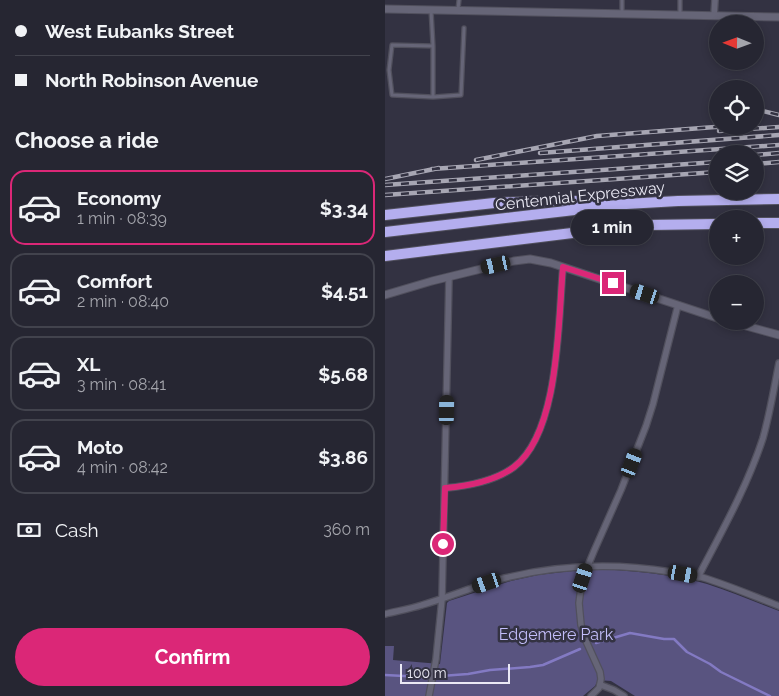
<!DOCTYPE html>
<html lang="en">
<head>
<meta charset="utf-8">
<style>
  :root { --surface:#262632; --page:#2e2e3a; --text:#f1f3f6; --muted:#a4a5ac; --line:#42434d; --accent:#db2777 }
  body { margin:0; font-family:Raleway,sans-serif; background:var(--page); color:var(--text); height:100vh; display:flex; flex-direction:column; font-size:19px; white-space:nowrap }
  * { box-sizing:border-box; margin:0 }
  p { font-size:16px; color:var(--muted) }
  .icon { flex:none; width:28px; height:28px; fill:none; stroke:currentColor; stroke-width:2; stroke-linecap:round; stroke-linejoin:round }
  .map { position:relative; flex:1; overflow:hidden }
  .panel { display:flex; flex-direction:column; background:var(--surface); width:385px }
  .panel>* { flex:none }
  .banner { display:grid; align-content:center; height:110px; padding:0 15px; background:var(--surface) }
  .needle { width:32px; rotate:271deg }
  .fabs { position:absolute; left:324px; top:15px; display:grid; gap:10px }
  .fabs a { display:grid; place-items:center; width:55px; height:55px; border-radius:50%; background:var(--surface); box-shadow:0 2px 8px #0003,0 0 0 1px var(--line); font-size:25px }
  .scale { position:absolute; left:15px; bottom:12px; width:110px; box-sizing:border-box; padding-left:5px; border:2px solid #eae9f4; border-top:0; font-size:14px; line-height:18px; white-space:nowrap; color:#eae9f4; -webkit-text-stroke:4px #333242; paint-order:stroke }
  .end { position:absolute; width:22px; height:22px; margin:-11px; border:6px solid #db2777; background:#fff; box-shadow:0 0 0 2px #fff }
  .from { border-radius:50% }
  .bubble { position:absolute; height:35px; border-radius:18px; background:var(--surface); box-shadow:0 2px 8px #0003,0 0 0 1px var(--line); font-size:16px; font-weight:700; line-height:35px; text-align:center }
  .car { position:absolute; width:15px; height:30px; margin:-15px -8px; border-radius:6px; box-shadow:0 0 4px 1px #0007; background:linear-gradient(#222 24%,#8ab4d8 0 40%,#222 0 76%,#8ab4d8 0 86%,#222 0) }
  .banner b { display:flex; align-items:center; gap:18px; height:48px; font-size:19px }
  .banner b+b { border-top:1px solid var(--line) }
  .banner i { width:12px; height:12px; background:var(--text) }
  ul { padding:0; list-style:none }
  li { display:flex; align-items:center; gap:15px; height:75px; margin:0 10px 8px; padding:0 5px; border:2px solid var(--line); border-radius:15px }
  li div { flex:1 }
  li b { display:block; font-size:19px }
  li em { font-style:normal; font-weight:700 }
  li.current { border-color:var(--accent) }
  li>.icon { width:45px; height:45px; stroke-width:1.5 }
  h2 { padding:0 15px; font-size:22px; line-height:60px }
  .pay { display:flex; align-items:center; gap:12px; height:55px; padding:0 15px; font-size:19px }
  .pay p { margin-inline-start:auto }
  .cta { display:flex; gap:10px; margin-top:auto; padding:10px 15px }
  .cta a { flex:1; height:58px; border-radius:30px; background:var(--accent); color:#fff; font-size:20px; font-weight:700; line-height:58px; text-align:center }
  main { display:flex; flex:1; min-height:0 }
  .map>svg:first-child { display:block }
  .park { fill:#595480 }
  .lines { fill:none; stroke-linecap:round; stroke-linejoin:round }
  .stream { stroke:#837ac3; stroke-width:2.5 }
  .service-casing { stroke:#51505d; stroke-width:5.5 }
  .minor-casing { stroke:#51505d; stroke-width:8 }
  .tertiary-casing { stroke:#51505d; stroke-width:9 }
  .motorway-casing { stroke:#51505d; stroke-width:12 }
  .service { stroke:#666577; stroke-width:3 }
  .minor { stroke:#666577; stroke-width:5.5 }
  .tertiary { stroke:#666577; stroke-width:7 }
  .motorway { stroke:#b4aeee; stroke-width:10 }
  .rail-casing { stroke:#a7a6b3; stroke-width:4.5 }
  .rail { stroke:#333242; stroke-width:2.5; stroke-dasharray:8; stroke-linecap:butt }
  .route { stroke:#db2777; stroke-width:6 }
  .labels { text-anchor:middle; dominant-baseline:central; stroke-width:5; stroke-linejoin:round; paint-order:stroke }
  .street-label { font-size:16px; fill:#eae9f4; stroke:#333242 }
  .park-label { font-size:16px; fill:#c3befa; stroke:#333242 }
</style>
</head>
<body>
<main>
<section class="panel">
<div class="banner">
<b><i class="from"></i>West Eubanks Street</b>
<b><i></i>North Robinson Avenue</b>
</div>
<h2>Choose a ride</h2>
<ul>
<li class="current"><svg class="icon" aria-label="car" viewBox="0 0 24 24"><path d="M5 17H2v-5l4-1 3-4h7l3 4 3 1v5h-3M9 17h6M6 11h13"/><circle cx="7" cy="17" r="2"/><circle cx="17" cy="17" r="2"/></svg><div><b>Economy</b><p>1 min · 08:39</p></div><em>$3.34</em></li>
<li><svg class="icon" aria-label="car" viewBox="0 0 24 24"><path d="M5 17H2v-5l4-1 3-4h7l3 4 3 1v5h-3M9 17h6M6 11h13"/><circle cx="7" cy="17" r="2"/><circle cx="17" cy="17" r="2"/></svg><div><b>Comfort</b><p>2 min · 08:40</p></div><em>$4.51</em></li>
<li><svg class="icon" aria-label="car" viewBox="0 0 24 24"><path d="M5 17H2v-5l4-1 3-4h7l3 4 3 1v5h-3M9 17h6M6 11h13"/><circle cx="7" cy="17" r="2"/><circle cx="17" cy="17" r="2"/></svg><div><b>XL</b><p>3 min · 08:41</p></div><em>$5.68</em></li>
<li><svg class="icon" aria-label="car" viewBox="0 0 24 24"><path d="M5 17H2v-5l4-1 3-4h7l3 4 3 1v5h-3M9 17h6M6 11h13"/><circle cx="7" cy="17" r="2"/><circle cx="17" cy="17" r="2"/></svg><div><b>Moto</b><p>4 min · 08:42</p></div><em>$3.86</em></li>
</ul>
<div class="pay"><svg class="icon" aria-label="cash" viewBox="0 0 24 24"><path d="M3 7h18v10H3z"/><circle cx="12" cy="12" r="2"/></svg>Cash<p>360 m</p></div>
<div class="cta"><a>Confirm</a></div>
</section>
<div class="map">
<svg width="394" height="696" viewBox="0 0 394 696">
  <rect width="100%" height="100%" fill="#333242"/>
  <path class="park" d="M212,569C249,571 287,574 322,584C347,592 370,602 394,611V696H250L226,681L213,680L210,686L198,696H0V646H9L8,660L55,664L62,603L64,601L126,581L153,575L187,571Z"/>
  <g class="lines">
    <path class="stream" d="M211,643L245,633L279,639H289L302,652L325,664L336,672L385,696
      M0,675L38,677
      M56,676L83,674L105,670L145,667L158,665L195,649"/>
    <defs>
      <path id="service" d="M73,9L74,0
        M46,10L48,46V97L7,95L4,70L7,45L48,46
        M237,14V0
        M295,14V0
        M48,97L76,95L79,28"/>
      <path id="minor" d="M329,16L330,0
        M60,488C83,486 110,481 129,467C175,432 173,320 178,267
        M313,577C337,531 362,487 378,438C385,413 389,388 394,363
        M0,614C12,611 25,609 37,605C65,597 92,585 120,578C174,565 231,563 286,572C296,574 306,575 316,577C343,585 368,596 394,606
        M216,685L229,690L239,696
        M44,696L51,659L57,599L64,277
        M206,696L214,688L216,679L215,672L201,641L196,625L194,603L197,580L209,551L236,490L261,426L268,404L293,305"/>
      <path id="tertiary" d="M0,9L394,17
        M0,295L47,281L129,261L145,259L166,263L332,318
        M343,321L394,335"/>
      <path id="motorway" d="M0,215L109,203L157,201H217
        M370,223H394
        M0,232L241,204L293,201L394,199
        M0,256L228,228L263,225L332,224"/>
    </defs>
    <use href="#service" class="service-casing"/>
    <use href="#minor" class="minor-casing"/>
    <use href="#tertiary" class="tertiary-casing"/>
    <use href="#motorway" class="motorway-casing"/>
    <use href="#service" class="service"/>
    <use href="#minor" class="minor"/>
    <use href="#tertiary" class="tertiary"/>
    <use href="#motorway" class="motorway"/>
    <defs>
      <path id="rail" d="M370,109L394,115
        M334,131L394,127
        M155,153L394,135
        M370,155L394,153
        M91,160L212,136L343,126
        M370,164L394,162
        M47,169L394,145
        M0,179L54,168
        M0,185L332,162
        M0,195L332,172"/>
    </defs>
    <use href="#rail" class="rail-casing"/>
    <use href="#rail" class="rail"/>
  </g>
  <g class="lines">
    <path class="route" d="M58,544L60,488C83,486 110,481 129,467C175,432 173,320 178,267L228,283"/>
  </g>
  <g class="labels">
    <g class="street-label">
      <text transform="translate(195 196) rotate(-6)">Centennial Expressway</text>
    </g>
    <g class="park-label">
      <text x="171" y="634">Edgemere Park</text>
    </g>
  </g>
</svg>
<div class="fabs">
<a><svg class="needle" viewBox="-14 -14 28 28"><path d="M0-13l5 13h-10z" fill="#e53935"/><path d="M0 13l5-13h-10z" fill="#a4a5ac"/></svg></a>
<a><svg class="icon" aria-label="locate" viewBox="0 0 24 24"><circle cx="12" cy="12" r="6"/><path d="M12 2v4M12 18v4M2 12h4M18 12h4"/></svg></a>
<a><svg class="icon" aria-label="layers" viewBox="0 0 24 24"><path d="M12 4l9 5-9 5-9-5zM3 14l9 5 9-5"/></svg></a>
<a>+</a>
<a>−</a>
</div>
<div class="scale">100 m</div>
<i class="end from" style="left:58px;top:544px"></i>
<i class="end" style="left:228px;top:283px"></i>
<div class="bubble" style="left:186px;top:210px;width:82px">1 min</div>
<i class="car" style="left:111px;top:265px;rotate:257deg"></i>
<i class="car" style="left:260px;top:294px;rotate:288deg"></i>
<i class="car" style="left:62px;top:410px;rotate:1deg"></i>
<i class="car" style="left:247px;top:463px;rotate:21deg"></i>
<i class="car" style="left:298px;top:574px;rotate:100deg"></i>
<i class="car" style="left:198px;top:578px;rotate:18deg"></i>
<i class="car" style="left:102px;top:583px;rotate:251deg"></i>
</div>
</main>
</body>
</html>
